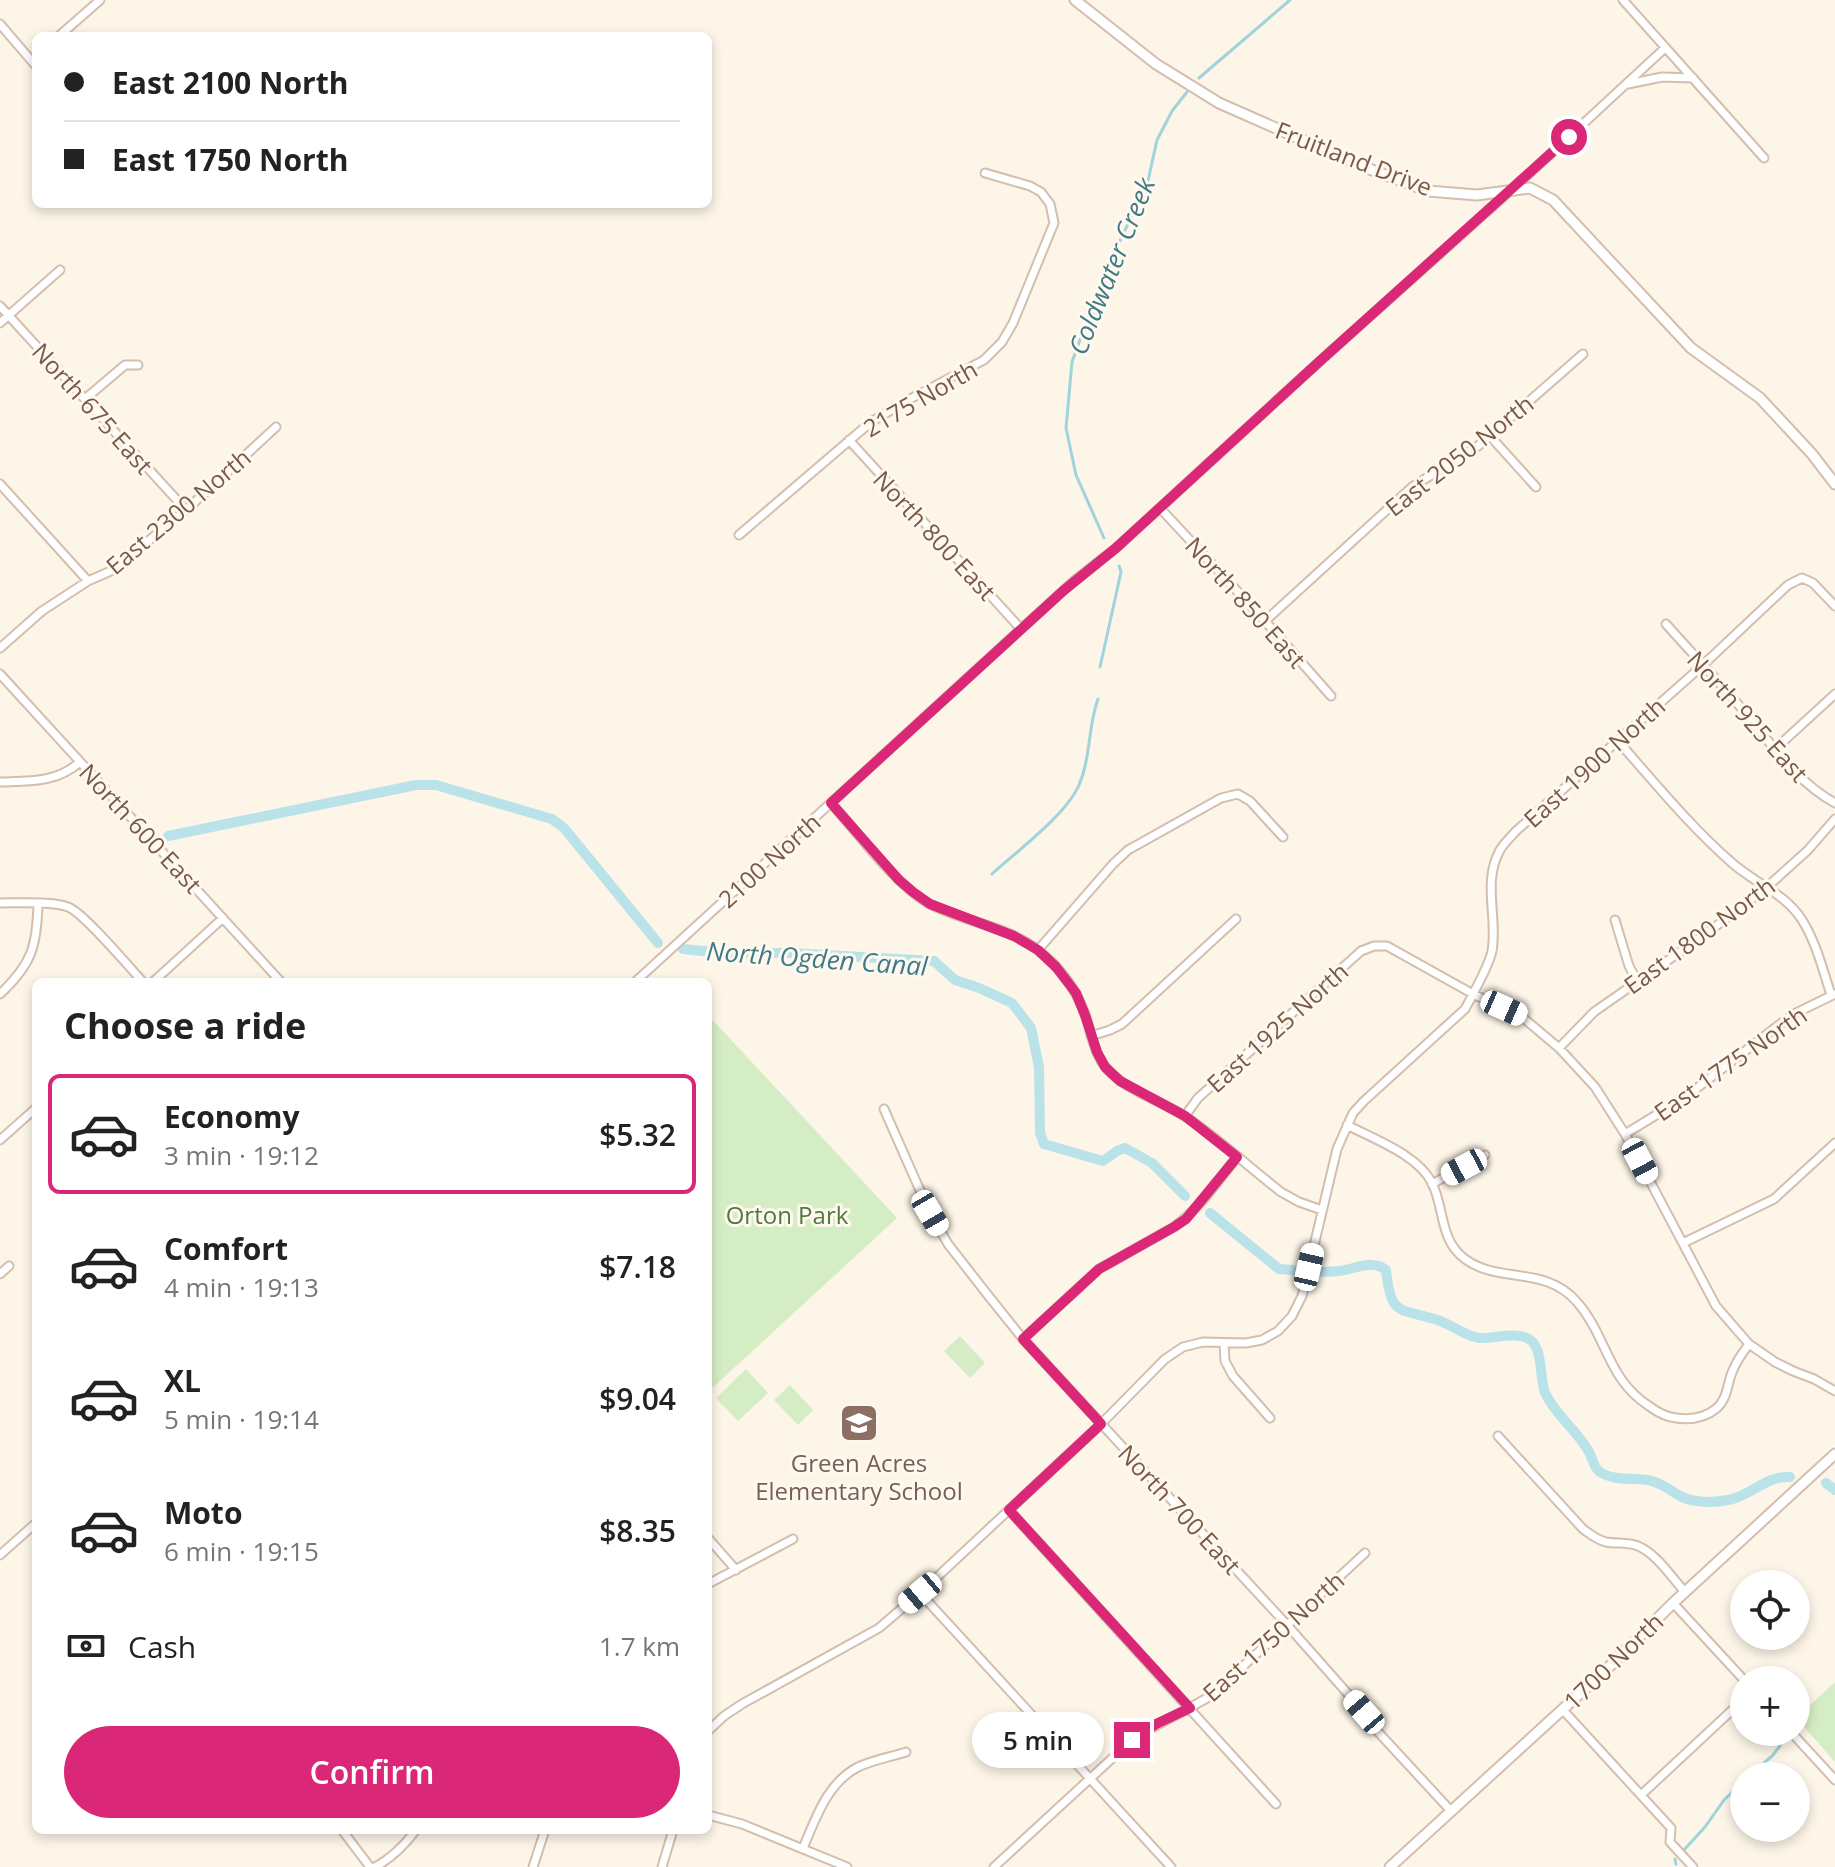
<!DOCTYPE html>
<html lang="en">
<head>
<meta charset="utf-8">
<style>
  :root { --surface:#fff; --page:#f2f2f2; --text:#222; --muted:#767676; --line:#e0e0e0; --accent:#db2777 }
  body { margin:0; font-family:"Open Sans",sans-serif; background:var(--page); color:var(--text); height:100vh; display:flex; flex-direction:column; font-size:30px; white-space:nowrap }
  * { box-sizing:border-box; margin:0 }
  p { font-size:26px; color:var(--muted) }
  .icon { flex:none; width:44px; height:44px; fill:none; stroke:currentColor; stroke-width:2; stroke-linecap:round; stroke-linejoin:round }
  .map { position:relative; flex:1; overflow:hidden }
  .sheet { position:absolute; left:32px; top:978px; width:680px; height:856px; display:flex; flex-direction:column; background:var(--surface); border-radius:12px; box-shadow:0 4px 12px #0003 }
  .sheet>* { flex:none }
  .hud { position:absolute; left:32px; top:32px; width:680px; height:176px; border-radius:12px; box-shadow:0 4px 12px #0003; display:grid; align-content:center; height:176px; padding:0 32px; background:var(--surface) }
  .fabs { position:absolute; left:1730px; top:1570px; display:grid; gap:16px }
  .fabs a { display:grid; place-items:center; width:80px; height:80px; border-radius:50%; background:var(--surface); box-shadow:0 4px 12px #0003; font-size:40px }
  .end { position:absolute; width:36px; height:36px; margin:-18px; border:10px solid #db2777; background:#fff; box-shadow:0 0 0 4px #fff }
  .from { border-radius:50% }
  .bubble { position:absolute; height:56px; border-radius:28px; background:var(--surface); box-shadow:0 4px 12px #0003; font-size:26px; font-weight:600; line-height:56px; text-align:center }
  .car { position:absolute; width:24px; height:48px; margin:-24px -12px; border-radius:10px; box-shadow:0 0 6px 2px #0007; background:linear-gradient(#fff 24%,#345 0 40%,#fff 0 76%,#345 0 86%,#fff 0) }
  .hud b { display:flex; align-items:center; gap:28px; height:76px; font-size:30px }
  .hud b+b { border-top:2px solid var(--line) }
  .hud i { width:20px; height:20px; background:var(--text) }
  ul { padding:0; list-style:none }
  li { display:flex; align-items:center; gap:24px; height:120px; margin:0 16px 12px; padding:0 16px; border:4px solid transparent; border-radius:12px }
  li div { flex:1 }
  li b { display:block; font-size:30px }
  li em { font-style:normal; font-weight:600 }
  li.current { border-color:var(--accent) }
  li>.icon { width:72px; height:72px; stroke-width:1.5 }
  h2 { padding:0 32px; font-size:36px; line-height:96px }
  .pay { display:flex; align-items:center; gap:20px; height:88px; padding:0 32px; font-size:30px }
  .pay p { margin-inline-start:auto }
  .primary-button { display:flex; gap:16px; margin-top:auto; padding:16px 32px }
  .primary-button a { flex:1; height:92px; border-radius:48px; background:var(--accent); color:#fff; font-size:32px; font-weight:600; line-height:92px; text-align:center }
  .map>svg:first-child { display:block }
  .green { fill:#d5edc4 }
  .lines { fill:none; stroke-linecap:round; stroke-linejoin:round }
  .stream { stroke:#a0d3db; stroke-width:3 }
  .canal { stroke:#bae2e9; stroke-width:10 }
  .minor-casing { stroke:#d3beaf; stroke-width:11 }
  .tertiary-casing { stroke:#d3beaf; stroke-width:13 }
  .minor { stroke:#fff; stroke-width:7 }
  .tertiary { stroke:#fff; stroke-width:9 }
  .route { stroke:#db2777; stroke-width:10 }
  .labels { text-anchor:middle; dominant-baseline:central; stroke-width:6; stroke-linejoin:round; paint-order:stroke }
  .street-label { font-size:24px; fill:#795a49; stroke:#fff8ef }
  .park-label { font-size:24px; fill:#507a3e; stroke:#fff8ef }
  .education-label { font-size:24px; fill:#785e54; stroke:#fff8ef }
  .water-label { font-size:26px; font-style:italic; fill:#3f7b87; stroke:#fff8ef }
</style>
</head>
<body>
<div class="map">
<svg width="1835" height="1867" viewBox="0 0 1835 1867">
  <rect width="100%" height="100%" fill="#fdf5e7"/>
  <path class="green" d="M708,1015L897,1218L708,1392Z
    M960,1336L985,1363L970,1378L944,1351Z
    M746,1369L768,1393L738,1421L716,1398Z
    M790,1385L813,1410L798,1425L774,1400Z
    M1835,1682V1762L1796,1718Z"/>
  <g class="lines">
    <path class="stream" d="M1199,78L1290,0
      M1104,538L1076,475L1066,428L1072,362L1081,337L1101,303L1113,256L1148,181L1157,140L1172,111L1187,92
      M1100,667L1121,572L1119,566
      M992,874C1017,851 1066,815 1079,785C1091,757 1088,726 1098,699
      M1749,1776L1772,1756L1780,1746
      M1683,1851L1705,1827L1724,1800L1744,1781
      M1675,1859L1676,1864"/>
    <path class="canal" d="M168,836L416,785H436L552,819L564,828L658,943
      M683,949L723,953H790L934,961L955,980L979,988L1012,1003L1031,1028L1039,1067L1040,1133L1044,1144L1103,1161L1117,1151L1125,1148L1152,1163L1185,1196
      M1210,1213L1279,1269L1293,1270
      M1323,1272C1330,1271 1338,1272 1345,1270C1359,1267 1373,1260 1386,1270C1391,1319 1400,1307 1440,1321C1452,1325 1465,1336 1479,1338C1493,1339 1513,1332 1527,1338C1544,1345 1539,1378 1545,1393C1556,1416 1577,1430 1589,1452C1593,1459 1593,1467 1600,1472C1613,1481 1633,1478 1648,1480C1660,1482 1670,1490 1680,1496C1693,1503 1714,1503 1728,1500C1750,1497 1766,1475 1790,1477
      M1826,1483L1835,1490"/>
    <defs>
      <path id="minor" d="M1623,0L1764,158
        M0,24L36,66
        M59,36L100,0
        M1628,84L1662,77L1693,78
        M0,306L186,510
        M0,323L60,270
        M85,399L125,365H138
        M1490,436L1536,487
        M849,440L1021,629
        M0,484L88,581
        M1160,508L1265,621L1331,696
        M739,535L871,422L908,400L984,360L1002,342L1013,323L1054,223L1050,204L1041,192L1030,186L985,173
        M1265,621L1412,487L1478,446L1583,354
        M1666,624C1689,650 1713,675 1736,702C1767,737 1793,780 1835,803
        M0,648L42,611L88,581L113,570L186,510L276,427
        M0,674L281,982
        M1618,741C1654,782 1690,826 1731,862C1754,883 1785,893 1802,920C1816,942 1823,970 1831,995
        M1775,749L1835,694
        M0,782C30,781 56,783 80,762
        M831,803C858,833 894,883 928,903C963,922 1008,926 1039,951C1060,967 1076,990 1085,1014C1091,1031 1093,1050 1104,1065C1121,1089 1161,1100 1186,1117C1219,1139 1249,1167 1281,1192L1299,1202L1322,1210
        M0,903C16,903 54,901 68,907C83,912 129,967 143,982
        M1615,920L1629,966L1637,981
        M1038,950L1113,864L1128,850L1221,798L1238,794L1250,801L1283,837
        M153,982L223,918
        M635,982L1021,629L1075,580L1116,548L1320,361L1531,172L1665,48
        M0,994C32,964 37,946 38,903
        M1091,1036L1110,1030L1122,1024L1236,919
        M1559,1048L1594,1012L1707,933L1767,887L1808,850L1835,819
        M884,1109L930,1213L948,1244L987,1294L1023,1339L1288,1626L1364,1712L1367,1720L1451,1811
        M1185,1116L1198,1098L1361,951L1374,946H1387L1473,994L1521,1016L1559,1048L1595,1087L1625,1134L1716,1306L1749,1344L1775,1362L1793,1371L1814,1379L1835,1391
        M1347,1125C1374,1139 1418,1155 1432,1183C1445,1209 1439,1240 1465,1259C1499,1284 1545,1265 1577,1302C1607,1336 1607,1379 1649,1406C1657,1412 1666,1417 1676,1418C1690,1420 1705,1418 1717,1408C1728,1398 1727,1383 1733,1370C1737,1360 1743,1352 1749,1344
        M1625,1134L1684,1098L1792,1015L1835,994
        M0,1140L36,1108
        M1432,1184L1485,1155
        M1683,1243L1774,1199L1835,1143
        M0,1274L9,1266
        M1023,1339L1099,1269L1174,1227C1200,1208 1217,1182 1237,1157
        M1224,1343L1225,1361L1233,1376L1270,1418
        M1498,1436L1583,1529C1590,1534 1597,1540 1606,1542C1617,1544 1627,1542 1638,1546C1657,1554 1671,1577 1685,1592
        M1009,1510L1276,1804
        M708,1538L736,1570
        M0,1555L36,1523
        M708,1584L793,1539
        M920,1593L1171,1867
        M1673,1603L1744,1680
        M1563,1710L1671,1828L1670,1842L1693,1867
        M708,1731L724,1716L742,1704L879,1628L920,1593L1101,1424L1165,1359L1183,1347L1203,1342L1246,1343L1262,1340L1278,1331L1292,1316L1302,1296L1337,1149L1353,1113L1364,1101L1465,1009C1473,994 1489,966 1492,951C1498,917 1482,882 1500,850C1504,843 1511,837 1516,831L1703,665L1788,585L1802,578L1813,583L1835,606
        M1791,1732L1835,1780
        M1641,1795L1744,1699
        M708,1815L742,1824L847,1867
        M342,1830L370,1867
        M803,1848C816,1818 827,1783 858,1767C873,1760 890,1757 906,1752
        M375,1867C392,1858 404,1846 416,1830
        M533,1867L545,1830
        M662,1867L673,1830
        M994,1867L1132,1740C1158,1723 1186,1711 1212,1695L1365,1553"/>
      <path id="tertiary" d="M1075,0L1156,64L1219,103L1364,167L1428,191L1477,195L1530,188L1553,200L1691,348L1760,398L1812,454L1835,484
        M1390,1867L1610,1666L1673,1603L1835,1454"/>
    </defs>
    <use href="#minor" class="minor-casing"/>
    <use href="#tertiary" class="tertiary-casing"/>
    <use href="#minor" class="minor"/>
    <use href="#tertiary" class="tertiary"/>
  </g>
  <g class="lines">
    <path class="route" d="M1132,1740L1156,1724L1190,1708L1009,1510L1101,1424L1023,1339L1099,1269L1174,1227L1186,1219L1237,1157L1185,1116L1120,1081L1105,1067L1097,1052L1085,1015L1076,993L1056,967L1038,950L1014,936L930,904L913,892L899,880L831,803L1063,591L1116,548L1320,361L1569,137"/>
  </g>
  <defs>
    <symbol id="school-square" viewBox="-11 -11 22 22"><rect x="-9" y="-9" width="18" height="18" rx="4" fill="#8d6e63" stroke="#fff8ef"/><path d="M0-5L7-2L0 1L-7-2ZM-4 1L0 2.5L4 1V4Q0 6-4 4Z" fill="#fff"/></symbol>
  </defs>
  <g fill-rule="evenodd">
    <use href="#school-square" x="837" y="1401" width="44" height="44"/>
  </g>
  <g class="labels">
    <g class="street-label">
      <text transform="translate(1354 158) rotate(21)">Fruitland Drive</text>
      <text transform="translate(920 398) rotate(-30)">2175 North</text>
      <text transform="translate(93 408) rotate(48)">North 675 East</text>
      <text transform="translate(1459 455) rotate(-38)">East 2050 North</text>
      <text transform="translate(178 511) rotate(-40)">East 2300 North</text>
      <text transform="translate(935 535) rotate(47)">North 800 East</text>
      <text transform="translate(1246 602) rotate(48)">North 850 East</text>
      <text transform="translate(1748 716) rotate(48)">North 925 East</text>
      <text transform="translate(1594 762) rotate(-42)">East 1900 North</text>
      <text transform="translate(141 828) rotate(47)">North 600 East</text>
      <text transform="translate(769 860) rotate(-42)">2100 North</text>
      <text transform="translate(1699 935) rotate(-36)">East 1800 North</text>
      <text transform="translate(1277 1027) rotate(-42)">East 1925 North</text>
      <text transform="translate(1730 1063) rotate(-35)">East 1775 North</text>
      <text transform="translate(1180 1509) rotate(47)">North 700 East</text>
      <text transform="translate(1273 1636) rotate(-42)">East 1750 North</text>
      <text transform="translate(1613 1661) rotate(-44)">1700 North</text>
    </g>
    <g class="park-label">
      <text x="787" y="1214">Orton Park</text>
    </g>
    <g class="education-label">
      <text x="859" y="1462">Green Acres<tspan x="859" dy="28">Elementary School</tspan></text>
    </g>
    <g class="water-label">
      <text transform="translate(1111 266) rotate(-68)">Coldwater Creek</text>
      <text transform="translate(817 958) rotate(4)">North Ogden Canal</text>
    </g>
  </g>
</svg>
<div class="fabs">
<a><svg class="icon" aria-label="locate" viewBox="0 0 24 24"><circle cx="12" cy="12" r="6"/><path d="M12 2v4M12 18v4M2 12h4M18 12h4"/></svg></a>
<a>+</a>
<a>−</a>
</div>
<i class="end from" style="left:1569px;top:137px"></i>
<i class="end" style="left:1132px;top:1740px"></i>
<div class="bubble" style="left:972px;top:1712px;width:132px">5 min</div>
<i class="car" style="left:1504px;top:1008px;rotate:114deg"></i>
<i class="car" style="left:1640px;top:1161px;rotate:152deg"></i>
<i class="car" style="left:1464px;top:1167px;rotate:242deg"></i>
<i class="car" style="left:930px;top:1213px;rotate:150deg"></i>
<i class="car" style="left:1309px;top:1267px;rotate:13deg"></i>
<i class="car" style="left:920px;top:1593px;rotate:230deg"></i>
<i class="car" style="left:1364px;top:1712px;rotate:319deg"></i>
<div class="hud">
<b><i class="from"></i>East 2100 North</b>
<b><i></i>East 1750 North</b>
</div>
<section class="sheet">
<h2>Choose a ride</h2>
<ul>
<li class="current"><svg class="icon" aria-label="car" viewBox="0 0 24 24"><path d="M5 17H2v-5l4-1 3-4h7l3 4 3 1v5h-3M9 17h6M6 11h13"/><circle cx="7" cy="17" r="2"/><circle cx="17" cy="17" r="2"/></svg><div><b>Economy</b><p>3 min · 19:12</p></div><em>$5.32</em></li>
<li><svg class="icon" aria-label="car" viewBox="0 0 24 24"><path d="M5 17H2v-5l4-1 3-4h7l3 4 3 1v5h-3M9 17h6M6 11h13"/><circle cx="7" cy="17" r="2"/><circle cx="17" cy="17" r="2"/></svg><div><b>Comfort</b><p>4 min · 19:13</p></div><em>$7.18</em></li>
<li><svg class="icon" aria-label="car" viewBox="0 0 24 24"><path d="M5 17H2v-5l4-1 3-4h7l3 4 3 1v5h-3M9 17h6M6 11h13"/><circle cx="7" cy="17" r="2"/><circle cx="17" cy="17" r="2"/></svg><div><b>XL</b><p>5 min · 19:14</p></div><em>$9.04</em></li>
<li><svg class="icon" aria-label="car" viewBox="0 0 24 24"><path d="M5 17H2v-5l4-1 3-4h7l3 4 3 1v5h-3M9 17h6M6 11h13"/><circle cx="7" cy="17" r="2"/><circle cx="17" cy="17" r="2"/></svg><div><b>Moto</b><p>6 min · 19:15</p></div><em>$8.35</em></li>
</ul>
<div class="pay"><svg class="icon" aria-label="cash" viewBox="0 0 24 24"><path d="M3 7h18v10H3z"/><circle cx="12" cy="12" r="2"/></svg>Cash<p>1.7 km</p></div>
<div class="primary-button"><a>Confirm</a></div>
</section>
</div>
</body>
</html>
